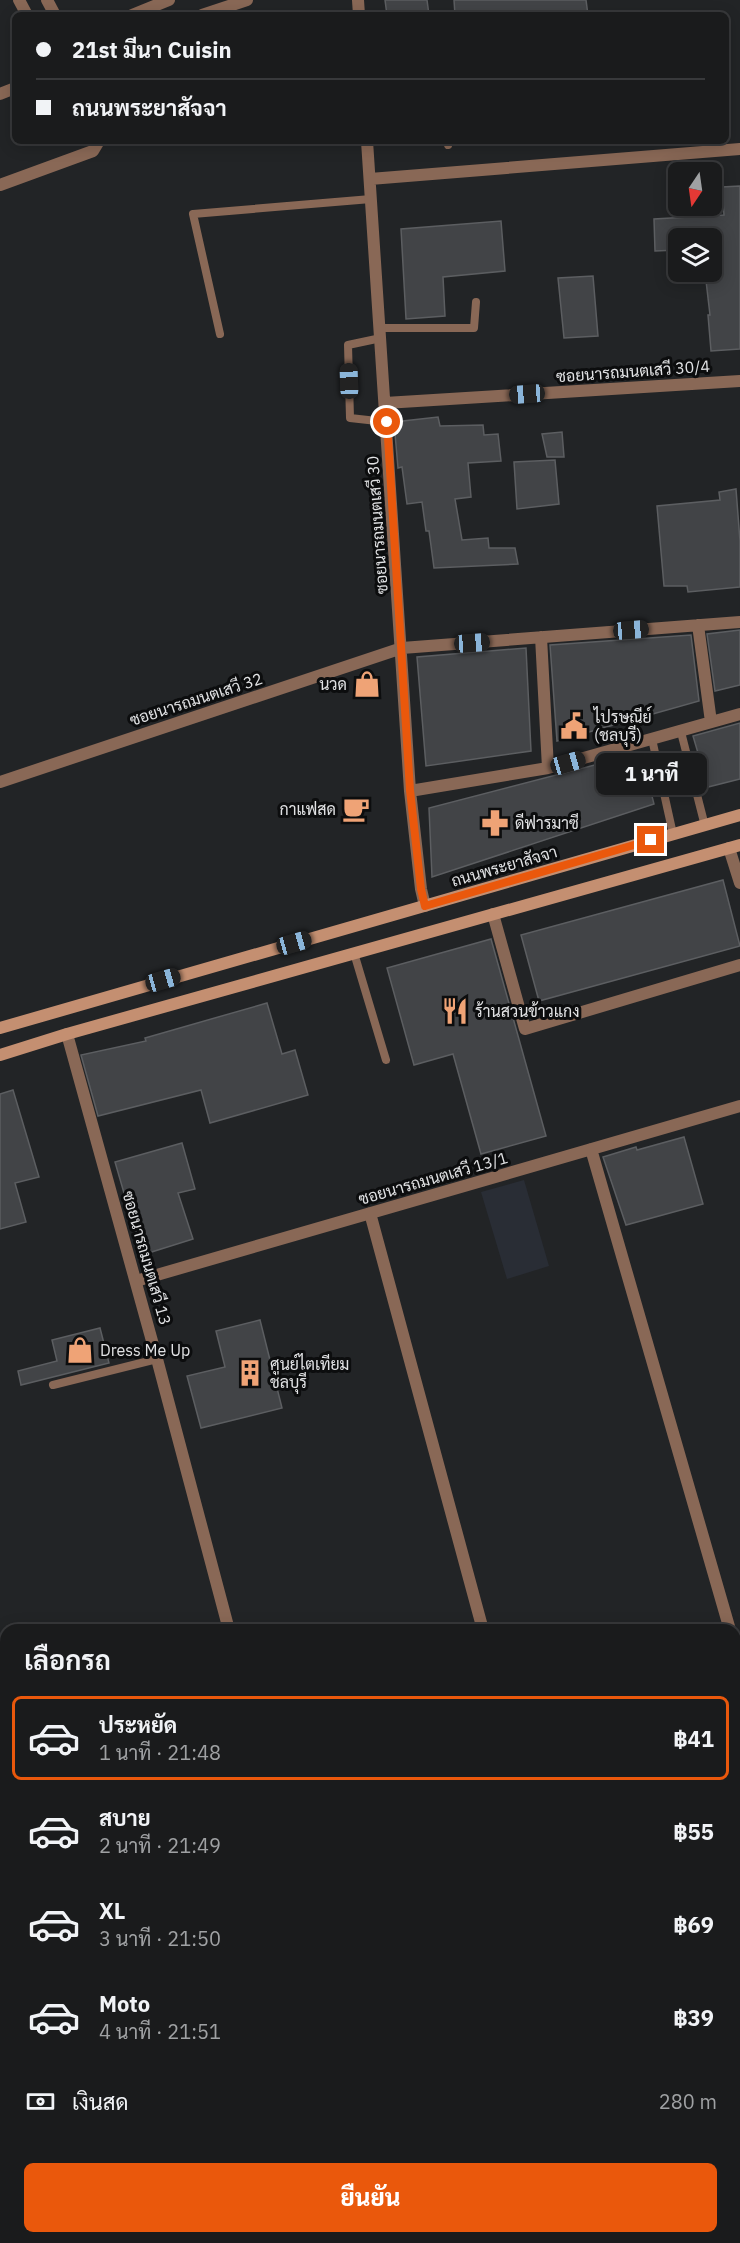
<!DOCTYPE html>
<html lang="th">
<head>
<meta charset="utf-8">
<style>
  :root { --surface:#1a1b1c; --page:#272829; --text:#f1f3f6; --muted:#9fa1a3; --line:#38393b; --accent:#ea580c }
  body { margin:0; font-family:"IBM Plex Sans",Sarabun,sans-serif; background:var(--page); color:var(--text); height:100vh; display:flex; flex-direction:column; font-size:22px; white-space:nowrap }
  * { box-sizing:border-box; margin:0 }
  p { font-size:20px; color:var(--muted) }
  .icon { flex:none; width:33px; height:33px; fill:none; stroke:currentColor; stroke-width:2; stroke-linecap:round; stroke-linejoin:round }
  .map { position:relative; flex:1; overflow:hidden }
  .drawer { position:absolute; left:0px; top:1624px; width:741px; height:620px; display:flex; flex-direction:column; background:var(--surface); border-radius:18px 18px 0 0; box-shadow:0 3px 15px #0003,0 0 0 2px var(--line) }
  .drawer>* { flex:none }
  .banner { position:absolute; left:12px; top:12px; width:717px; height:132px; border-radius:9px; box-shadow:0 3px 15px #0003,0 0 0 2px var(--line); display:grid; align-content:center; height:132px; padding:0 24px; background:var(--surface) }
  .needle { width:39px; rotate:193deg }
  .tools { position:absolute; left:668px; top:162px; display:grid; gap:12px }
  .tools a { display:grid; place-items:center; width:54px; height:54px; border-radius:9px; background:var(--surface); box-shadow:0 3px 15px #0003,0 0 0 2px var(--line); font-size:30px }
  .end { position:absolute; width:27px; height:27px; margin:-14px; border:8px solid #ea580c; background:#fff; box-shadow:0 0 0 3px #fff }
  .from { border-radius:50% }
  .bubble { position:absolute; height:42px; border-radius:9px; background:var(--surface); box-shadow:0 3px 15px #0003,0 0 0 2px var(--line); font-size:20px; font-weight:800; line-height:42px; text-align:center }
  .car { position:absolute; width:18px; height:36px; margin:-18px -9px; border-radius:8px; box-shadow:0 0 4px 2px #0007; background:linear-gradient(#222 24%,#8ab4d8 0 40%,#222 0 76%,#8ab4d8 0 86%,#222 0) }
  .banner b { display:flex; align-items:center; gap:21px; height:57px; font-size:22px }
  .banner b+b { border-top:2px solid var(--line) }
  .banner i { width:15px; height:15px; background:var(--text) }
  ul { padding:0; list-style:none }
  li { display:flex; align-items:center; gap:18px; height:84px; margin:0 12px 9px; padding:0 12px; border:3px solid transparent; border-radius:9px }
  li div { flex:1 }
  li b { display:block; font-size:22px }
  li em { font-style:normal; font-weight:800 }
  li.active { border-color:var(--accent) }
  li>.icon { width:54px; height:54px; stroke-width:1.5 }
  h2 { padding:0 24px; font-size:27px; line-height:72px }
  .pay { display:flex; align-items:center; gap:15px; height:66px; padding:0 24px; font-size:22px }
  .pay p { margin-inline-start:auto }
  .action { display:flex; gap:12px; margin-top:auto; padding:12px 24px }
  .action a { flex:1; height:69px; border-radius:9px; background:var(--accent); color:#fff; font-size:24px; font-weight:800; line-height:69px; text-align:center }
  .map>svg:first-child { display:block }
  .built { fill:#292d35 }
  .green { fill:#1b2e57 }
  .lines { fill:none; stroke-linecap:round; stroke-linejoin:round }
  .river { stroke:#385799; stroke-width:32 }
  .building { fill:#424447; stroke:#5c5e61; stroke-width:1.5 }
  .service { stroke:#896856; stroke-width:8 }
  .minor { stroke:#896856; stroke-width:12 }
  .tertiary { stroke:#896856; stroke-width:12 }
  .secondary { stroke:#c48f71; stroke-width:12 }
  .route { stroke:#ea580c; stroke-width:8 }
  .labels { text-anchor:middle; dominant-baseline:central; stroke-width:6; stroke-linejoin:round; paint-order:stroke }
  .street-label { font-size:16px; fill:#e1e2e4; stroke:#0c0d0e }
  .poi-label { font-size:16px; fill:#e1e2e4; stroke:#0c0d0e; text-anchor:start }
</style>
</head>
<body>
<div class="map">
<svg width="740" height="2243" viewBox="0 0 740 2243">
  <rect width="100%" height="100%" fill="#222426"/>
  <path class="built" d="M524,1180L549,1266L507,1279L481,1192Z
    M209,2238H375L376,2243H208Z"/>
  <path class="green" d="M0,1994H6V2238H209L208,2243H0Z"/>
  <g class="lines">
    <path class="river" d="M0,2031L6,2030
      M185,2243L186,2238"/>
  </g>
  <path class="building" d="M385,0H427L429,15H387Z
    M454,0H586L588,15H455Z
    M740,186V349L711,351L708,315H710L705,272H711V238H678V250L655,251L654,219L724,215L722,187Z
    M501,221L505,271L443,277L445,316L406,319L401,229Z
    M593,276L598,336L564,338L558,278Z
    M438,417L440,426L483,425L484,435L498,434L501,461L468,463L471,497L455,499L462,540L488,538L489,548H515L518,564L434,568L429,531H426L422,502L407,504L402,467L398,468L394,422Z
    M562,432L564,457H547L542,434Z
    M555,460L559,504L517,509L514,462Z
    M736,489L740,541V587L688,592L687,586H664L657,506L720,500L719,492Z
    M740,630V685L715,691L707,634Z
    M691,635L699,701L557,741L550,645Z
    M526,648L531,751L426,766L417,657Z
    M740,723V779L708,787L693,736Z
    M641,753L654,804L432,877L429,808Z
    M723,880L740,946L539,1001L521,935Z
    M491,939L546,1136L481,1154L453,1054L414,1065L387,968Z
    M267,1003L282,1054L295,1050L308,1095L210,1123L201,1090L98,1116L81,1055L146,1041L145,1038Z
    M13,1090L39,1177L15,1183L26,1222L0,1229V1094Z
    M684,1137L703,1204L626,1225L603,1157L636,1147L637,1150Z
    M182,1143L195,1189L178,1193L193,1239L142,1255L115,1162Z
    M260,1320L282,1408L201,1428L187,1376L225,1367L216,1331Z
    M100,1328L109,1363L21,1385L18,1371L57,1361L52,1340Z"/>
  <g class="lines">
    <path class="service" d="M447,141L448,145
      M380,328H474L476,302
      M220,334L193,214L371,199
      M381,338L348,345L350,418L386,422
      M681,732L705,826
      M652,739L673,834
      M354,953L386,1060
      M53,1385L157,1359"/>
    <path class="minor" d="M19,0L27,15
      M47,0L55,15
      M358,0L359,15
      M132,15L169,0
      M202,15L247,0
      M0,94L15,88
      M367,141L410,791L421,889L425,906
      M370,179L740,149
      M0,185L93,151L99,141
      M385,403L740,381
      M698,625L711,722
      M541,637L548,768
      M0,782L402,648L740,622
      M410,791L548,768L740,714
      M729,848L740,883
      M493,914L525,1029L740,965
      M591,1149L730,1630
      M370,1213L483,1630
      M136,1281L740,1106
      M735,1649L740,1666
      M735,1696L740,1694
      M735,1953L740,1952
      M735,1995L740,1993
      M735,2135L740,2133
      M643,2238L644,2243
      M665,2238L667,2243"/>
    <path class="tertiary" d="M67,1034L157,1359L229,1630
      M393,2238L394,2243"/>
    <path class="secondary" d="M0,1028L740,815
      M0,1055L67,1034L740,845"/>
  </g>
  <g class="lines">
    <path class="route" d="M387,422L410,790L421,889L425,906L651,840"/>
  </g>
  <defs>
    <symbol id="shop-bare" viewBox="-9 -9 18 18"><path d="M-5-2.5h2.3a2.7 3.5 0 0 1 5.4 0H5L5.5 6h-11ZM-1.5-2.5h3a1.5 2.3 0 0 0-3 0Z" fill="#efa376" stroke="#0c0d0e" stroke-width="2.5" paint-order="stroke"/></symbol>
    <symbol id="civic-bare" viewBox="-9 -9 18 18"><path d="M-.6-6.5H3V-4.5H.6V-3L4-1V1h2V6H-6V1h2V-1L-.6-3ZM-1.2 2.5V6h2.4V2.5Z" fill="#efa376" stroke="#0c0d0e" stroke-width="2.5" paint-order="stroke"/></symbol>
    <symbol id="cafe-bare" viewBox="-9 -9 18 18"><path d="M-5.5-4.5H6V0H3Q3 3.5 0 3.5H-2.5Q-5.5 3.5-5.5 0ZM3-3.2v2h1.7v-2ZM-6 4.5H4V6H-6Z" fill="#efa376" stroke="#0c0d0e" stroke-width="2.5" paint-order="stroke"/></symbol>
    <symbol id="pharmacy-bare" viewBox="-9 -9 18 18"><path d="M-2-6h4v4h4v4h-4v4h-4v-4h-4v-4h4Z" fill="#efa376" stroke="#0c0d0e" stroke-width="2.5" paint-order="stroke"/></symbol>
    <symbol id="restaurant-bare" viewBox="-9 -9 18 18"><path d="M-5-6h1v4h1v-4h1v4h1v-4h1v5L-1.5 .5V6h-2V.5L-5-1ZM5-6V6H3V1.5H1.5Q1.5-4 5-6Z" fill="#efa376" stroke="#0c0d0e" stroke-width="2.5" paint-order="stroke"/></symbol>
    <symbol id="building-bare" viewBox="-9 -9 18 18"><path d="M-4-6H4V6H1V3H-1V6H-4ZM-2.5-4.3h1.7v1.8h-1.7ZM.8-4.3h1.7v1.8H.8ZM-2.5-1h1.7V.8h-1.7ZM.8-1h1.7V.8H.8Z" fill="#efa376" stroke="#0c0d0e" stroke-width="2.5" paint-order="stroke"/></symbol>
  </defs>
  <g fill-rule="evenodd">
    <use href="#shop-bare" x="348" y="665" width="38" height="38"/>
    <use href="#civic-bare" x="555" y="707" width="38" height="38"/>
    <use href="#cafe-bare" x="337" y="790" width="38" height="38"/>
    <use href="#pharmacy-bare" x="476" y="804" width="38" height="38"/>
    <use href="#restaurant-bare" x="436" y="992" width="38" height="38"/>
    <use href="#shop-bare" x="61" y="1331" width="38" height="38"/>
    <use href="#building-bare" x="231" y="1354" width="38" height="38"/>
  </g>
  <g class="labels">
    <g class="street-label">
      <text transform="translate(633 371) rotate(-4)">ซอยนารถมนตเสวี 30/4</text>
      <text transform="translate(377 525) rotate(-94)">ซอยนารถมนตเสวี 30</text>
      <text transform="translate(196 699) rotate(-18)">ซอยนารถมนตเสวี 32</text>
      <text transform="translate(504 866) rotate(-16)">ถนนพระยาสัจจา</text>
      <text transform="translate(433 1178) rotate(-16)">ซอยนารถมนตเสวี 13/1</text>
      <text transform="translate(147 1258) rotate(74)">ซอยนารถมนตเสวี 13</text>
    </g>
    <g class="poi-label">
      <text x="347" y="684" text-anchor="end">นวด</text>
      <text x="594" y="717">ไปรษณีย์<tspan x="594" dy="18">(ชลบุรี)</tspan></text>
      <text x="336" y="809" text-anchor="end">กาแฟสด</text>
      <text x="515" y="823">ดีฟารมาซี</text>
      <text x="475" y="1011">ร้านสวนข้าวแกง</text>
      <text x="100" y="1350">Dress Me Up</text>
      <text x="270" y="1364">ศูนย์ไตเทียม<tspan x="270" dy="18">ชลบุรี</tspan></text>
    </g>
  </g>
</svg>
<div class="tools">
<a><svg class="needle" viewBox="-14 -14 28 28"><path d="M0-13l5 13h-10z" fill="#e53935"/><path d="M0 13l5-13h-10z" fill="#9fa1a3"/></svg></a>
<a><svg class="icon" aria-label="layers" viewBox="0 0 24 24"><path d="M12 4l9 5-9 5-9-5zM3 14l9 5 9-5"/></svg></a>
</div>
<i class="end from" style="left:387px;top:422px"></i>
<i class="end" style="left:651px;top:840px"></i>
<div class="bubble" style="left:596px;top:753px;width:111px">1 นาที</div>
<i class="car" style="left:349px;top:381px;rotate:358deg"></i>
<i class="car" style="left:527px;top:394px;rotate:266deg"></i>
<i class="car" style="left:631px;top:630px;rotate:85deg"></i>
<i class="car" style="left:472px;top:643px;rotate:86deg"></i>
<i class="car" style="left:568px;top:763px;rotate:74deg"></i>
<i class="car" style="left:294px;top:943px;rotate:74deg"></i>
<i class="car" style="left:163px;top:980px;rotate:74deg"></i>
<div class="banner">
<b><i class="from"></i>21st มีนา Cuisin</b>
<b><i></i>ถนนพระยาสัจจา</b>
</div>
<section class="drawer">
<h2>เลือกรถ</h2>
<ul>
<li class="active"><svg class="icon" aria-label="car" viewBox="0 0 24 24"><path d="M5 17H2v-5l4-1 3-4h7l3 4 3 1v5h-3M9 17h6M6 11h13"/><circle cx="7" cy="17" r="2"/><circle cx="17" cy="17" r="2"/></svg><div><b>ประหยัด</b><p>1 นาที · 21:48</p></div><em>฿41</em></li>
<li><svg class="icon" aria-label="car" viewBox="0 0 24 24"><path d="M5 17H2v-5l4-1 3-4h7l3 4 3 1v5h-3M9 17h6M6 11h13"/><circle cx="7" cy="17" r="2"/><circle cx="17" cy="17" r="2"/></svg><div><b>สบาย</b><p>2 นาที · 21:49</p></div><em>฿55</em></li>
<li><svg class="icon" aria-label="car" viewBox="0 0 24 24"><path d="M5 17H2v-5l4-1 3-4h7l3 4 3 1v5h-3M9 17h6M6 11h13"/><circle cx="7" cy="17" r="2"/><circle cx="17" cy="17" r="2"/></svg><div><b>XL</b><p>3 นาที · 21:50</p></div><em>฿69</em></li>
<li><svg class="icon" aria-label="car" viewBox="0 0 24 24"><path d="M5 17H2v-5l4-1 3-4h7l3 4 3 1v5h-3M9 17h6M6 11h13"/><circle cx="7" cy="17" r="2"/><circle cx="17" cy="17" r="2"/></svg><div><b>Moto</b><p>4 นาที · 21:51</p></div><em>฿39</em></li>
</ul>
<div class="pay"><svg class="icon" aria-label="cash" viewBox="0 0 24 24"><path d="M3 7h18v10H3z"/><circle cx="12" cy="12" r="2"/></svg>เงินสด<p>280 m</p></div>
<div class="action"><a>ยืนยัน</a></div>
</section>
</div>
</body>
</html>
